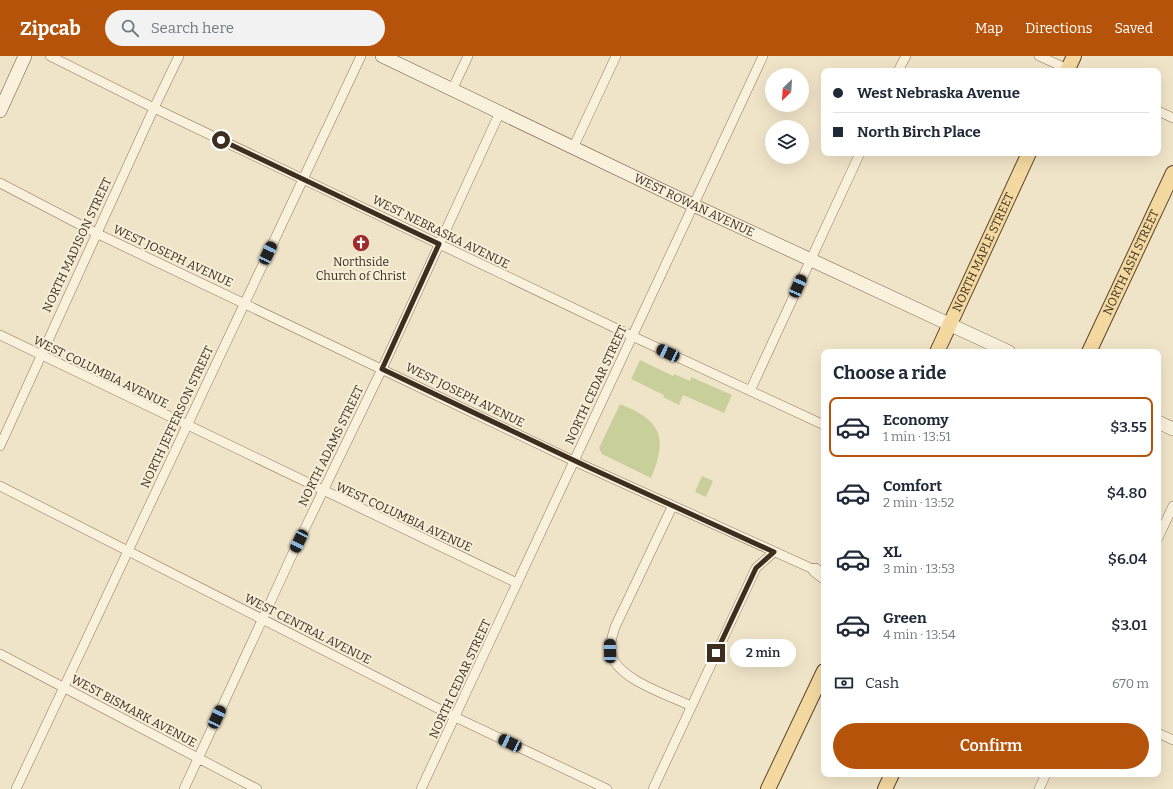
<!DOCTYPE html>
<html lang="en">
<head>
<meta charset="utf-8">
<style>
  :root { --surface:#fff; --page:#f2f2f3; --text:#1f2937; --muted:#747a83; --line:#e0e1e3; --accent:#b45309 }
  body { margin:0; font-family:Bitter,serif; background:var(--page); color:var(--text); height:100vh; display:flex; flex-direction:column; font-size:15px; white-space:nowrap }
  * { box-sizing:border-box; margin:0 }
  p { font-size:13px; color:var(--muted) }
  .icon { flex:none; width:22px; height:22px; fill:none; stroke:currentColor; stroke-width:2; stroke-linecap:round; stroke-linejoin:round }
  .map { position:relative; flex:1; overflow:hidden }
  .panel { position:absolute; left:821px; top:293px; width:340px; height:428px; display:flex; flex-direction:column; background:var(--surface); border-radius:8px; box-shadow:0 4px 16px #0002 }
  .panel>* { flex:none }
  .hud { position:absolute; left:821px; top:12px; width:340px; height:88px; border-radius:8px; box-shadow:0 4px 16px #0002; display:grid; align-content:center; height:88px; padding:0 12px; background:var(--surface) }
  .needle { width:26px; rotate:205deg }
  .controls { position:absolute; left:765px; top:12px; display:grid; gap:8px }
  .controls a { display:grid; place-items:center; width:44px; height:44px; border-radius:50%; background:var(--surface); box-shadow:0 4px 16px #0002; font-size:20px }
  .end { position:absolute; width:18px; height:18px; margin:-9px; border:5px solid #3d2e20; background:#fff; box-shadow:0 0 0 2px #fff }
  .from { border-radius:50% }
  .bubble { position:absolute; height:28px; border-radius:14px; background:var(--surface); box-shadow:0 4px 16px #0002; font-size:13px; font-weight:600; line-height:28px; text-align:center }
  .car { position:absolute; width:12px; height:24px; margin:-12px -6px; border-radius:5px; box-shadow:0 0 3px 1px #0007; background:linear-gradient(#222 24%,#8ab4d8 0 40%,#222 0 76%,#8ab4d8 0 86%,#222 0) }
  .hud b { display:flex; align-items:center; gap:14px; height:38px; font-size:15px }
  .hud b+b { border-top:1px solid var(--line) }
  .hud i { width:10px; height:10px; background:var(--text) }
  ul { padding:0; list-style:none }
  li { display:flex; align-items:center; gap:12px; height:60px; margin:0 8px 6px; padding:0 4px; border:2px solid transparent; border-radius:8px }
  li div { flex:1 }
  li b { display:block; font-size:15px }
  li em { font-style:normal; font-weight:600 }
  li.selected { border-color:var(--accent) }
  li>.icon { width:36px; height:36px; stroke-width:1.5 }
  h2 { padding:0 12px; font-size:18px; line-height:48px }
  .pay { display:flex; align-items:center; gap:10px; height:44px; padding:0 12px; font-size:15px }
  .pay p { margin-inline-start:auto }
  .button { display:flex; gap:8px; margin-top:auto; padding:8px 12px }
  .button a { flex:1; height:46px; border-radius:24px; background:var(--accent); color:#fff; font-size:16px; font-weight:600; line-height:46px; text-align:center }
  header { display:flex; align-items:center; gap:24px; box-sizing:border-box; height:56px; padding:0 20px; background:var(--accent); color:#fff }
  header strong { font-size:19px }
  nav { display:flex; gap:22px; margin-inline-start:auto; font-size:14px }
  .search { width:280px; height:36px; background:var(--page); display:flex; align-items:center; gap:10px; box-sizing:border-box; padding:0 14px; border-radius:22px; color:var(--muted); font-size:15px }
  .map>svg:first-child { display:block }
  .green { fill:#c9cf9b }
  .lines { fill:none; stroke-linecap:round; stroke-linejoin:round }
  .street-casing { stroke:#8d765c; stroke-width:10 }
  .secondary-casing { stroke:#6f573f; stroke-width:14 }
  .primary-casing { stroke:#5b4430; stroke-width:16 }
  .street { stroke:#faf1dc; stroke-width:9 }
  .secondary { stroke:#faf1dc; stroke-width:13 }
  .primary { stroke:#f3d9a0; stroke-width:14 }
  .route { stroke:#3d2e20; stroke-width:5 }
  .labels { text-anchor:middle; dominant-baseline:central; stroke-width:4; stroke-linejoin:round; paint-order:stroke }
  .street-label { font-size:12px; fill:#3d2e20; stroke:#f7eed8 }
  .poi-label { font-size:12px; fill:#3d2e20; stroke:#f7eed8 }
</style>
</head>
<body>
<header>
<strong>Zipcab</strong>
<div class="search"><svg class="icon" aria-label="search" viewBox="0 0 24 24"><circle cx="10" cy="10" r="6"/><path d="M15 15l6 6"/></svg>Search here</div>
<nav><a>Map</a><a>Directions</a><a>Saved</a></nav>
</header>
<div class="map">
<svg width="1173" height="733" viewBox="0 0 1173 733">
  <rect width="100%" height="100%" fill="#f0e4c8"/>
  <path class="green" d="M640,304L673,320L674,318L690,325L691,321L732,339L724,357L683,339L679,349L663,341L664,339L631,323Z
    M620,348C660,364 669,380 651,422L602,398L599,392Z
    M702,420L713,425L706,441L695,436Z"/>
  <g class="lines">
    <defs>
      <path id="street" d="M50,0L154,52L632,280L824,369
        M1039,0L1072,15
        M898,15L906,0
        M452,34L468,0
        M1158,55L1173,62
        M573,92L616,0
        M0,127L96,177L574,405L815,514
        M0,279L517,527
        M750,335L860,97
        M0,390L154,52L179,0
        M0,430L455,661L607,733
        M672,451L615,571C613,579 609,587 611,596C615,623 669,639 691,650
        M1158,482L1173,450
        M0,598L257,733
        M1158,677L1173,684
        M16,733L361,0
        M184,733L293,497L382,313L500,56
        M421,733L763,0
        M653,733L756,512L774,496
        M1039,733L1046,718"/>
      <g id="secondary">
        <path id="s1" d="M382,0L693,149L1009,296"/>
        <path d="M0,55L25,0"/>
        <path d="M1158,366L1173,373"/>
        <path d="M815,514L824,521"/>
      </g>
      <g id="primary">
        <path d="M1067,15L1074,0"/>
        <path id="s2" d="M937,296L1029,97"/>
        <path id="s3" d="M1089,296L1173,117"/>
        <path d="M768,733L824,615"/>
        <path d="M885,733L892,718"/>
      </g>
    </defs>
    <use href="#street" class="street-casing"/>
    <use href="#secondary" class="secondary-casing"/>
    <use href="#primary" class="primary-casing"/>
    <use href="#street" class="street"/>
    <use href="#secondary" class="secondary"/>
    <use href="#primary" class="primary"/>
  </g>
  <g class="lines">
    <path class="route" d="M221,84L439,188L382,313L588,411L774,496L756,512L716,597"/>
  </g>
  <defs>
    <symbol id="church-disc" viewBox="-11 -11 22 22"><circle r="9.5" fill="#9e2a2b" stroke="#f7eed8"/><path d="M-1.2-6h2.4v3.5h3.3v2.4h-3.3V6h-2.4V-.1h-3.3v-2.4h3.3Z" fill="#fff"/></symbol>
  </defs>
  <g fill-rule="evenodd">
    <use href="#church-disc" x="351" y="177" width="20" height="20"/>
  </g>
  <g class="labels">
    <g class="street-label">
      <text stroke="none"><textPath href="#s1" startOffset="346">WEST ROWAN AVENUE</textPath></text>
      <text transform="translate(441 176) rotate(26)">WEST NEBRASKA AVENUE</text>
      <text transform="translate(77 189) rotate(-65)">NORTH MADISON STREET</text>
      <text stroke="none"><textPath href="#s2" startOffset="110">NORTH MAPLE STREET</textPath></text>
      <text transform="translate(173 200) rotate(25)">WEST JOSEPH AVENUE</text>
      <text stroke="none"><textPath href="#s3" startOffset="99">NORTH ASH STREET</textPath></text>
      <text transform="translate(101 316) rotate(26)">WEST COLUMBIA AVENUE</text>
      <text transform="translate(596 329) rotate(-65)">NORTH CEDAR STREET</text>
      <text transform="translate(465 339) rotate(26)">WEST JOSEPH AVENUE</text>
      <text transform="translate(177 361) rotate(-65)">NORTH JEFFERSON STREET</text>
      <text transform="translate(331 390) rotate(-64)">NORTH ADAMS STREET</text>
      <text transform="translate(404 461) rotate(25)">WEST COLUMBIA AVENUE</text>
      <text transform="translate(308 573) rotate(27)">WEST CENTRAL AVENUE</text>
      <text transform="translate(460 623) rotate(-65)">NORTH CEDAR STREET</text>
      <text transform="translate(134 655) rotate(28)">WEST BISMARK AVENUE</text>
    </g>
    <g class="poi-label">
      <text x="361" y="206">Northside<tspan x="361" dy="14">Church of Christ</tspan></text>
    </g>
  </g>
</svg>
<div class="controls">
<a><svg class="needle" viewBox="-14 -14 28 28"><path d="M0-13l5 13h-10z" fill="#e53935"/><path d="M0 13l5-13h-10z" fill="#747a83"/></svg></a>
<a><svg class="icon" aria-label="layers" viewBox="0 0 24 24"><path d="M12 4l9 5-9 5-9-5zM3 14l9 5 9-5"/></svg></a>
</div>
<i class="end from" style="left:221px;top:84px"></i>
<i class="end" style="left:716px;top:597px"></i>
<div class="bubble" style="left:730px;top:583px;width:66px">2 min</div>
<i class="car" style="left:268px;top:197px;rotate:25deg"></i>
<i class="car" style="left:798px;top:230px;rotate:24deg"></i>
<i class="car" style="left:668px;top:297px;rotate:295deg"></i>
<i class="car" style="left:299px;top:485px;rotate:206deg"></i>
<i class="car" style="left:610px;top:595px;rotate:359deg"></i>
<i class="car" style="left:217px;top:661px;rotate:25deg"></i>
<i class="car" style="left:510px;top:687px;rotate:295deg"></i>
<div class="hud">
<b><i class="from"></i>West Nebraska Avenue</b>
<b><i></i>North Birch Place</b>
</div>
<section class="panel">
<h2>Choose a ride</h2>
<ul>
<li class="selected"><svg class="icon" aria-label="car" viewBox="0 0 24 24"><path d="M5 17H2v-5l4-1 3-4h7l3 4 3 1v5h-3M9 17h6M6 11h13"/><circle cx="7" cy="17" r="2"/><circle cx="17" cy="17" r="2"/></svg><div><b>Economy</b><p>1 min · 13:51</p></div><em>$3.55</em></li>
<li><svg class="icon" aria-label="car" viewBox="0 0 24 24"><path d="M5 17H2v-5l4-1 3-4h7l3 4 3 1v5h-3M9 17h6M6 11h13"/><circle cx="7" cy="17" r="2"/><circle cx="17" cy="17" r="2"/></svg><div><b>Comfort</b><p>2 min · 13:52</p></div><em>$4.80</em></li>
<li><svg class="icon" aria-label="car" viewBox="0 0 24 24"><path d="M5 17H2v-5l4-1 3-4h7l3 4 3 1v5h-3M9 17h6M6 11h13"/><circle cx="7" cy="17" r="2"/><circle cx="17" cy="17" r="2"/></svg><div><b>XL</b><p>3 min · 13:53</p></div><em>$6.04</em></li>
<li><svg class="icon" aria-label="car" viewBox="0 0 24 24"><path d="M5 17H2v-5l4-1 3-4h7l3 4 3 1v5h-3M9 17h6M6 11h13"/><circle cx="7" cy="17" r="2"/><circle cx="17" cy="17" r="2"/></svg><div><b>Green</b><p>4 min · 13:54</p></div><em>$3.01</em></li>
</ul>
<div class="pay"><svg class="icon" aria-label="cash" viewBox="0 0 24 24"><path d="M3 7h18v10H3z"/><circle cx="12" cy="12" r="2"/></svg>Cash<p>670 m</p></div>
<div class="button"><a>Confirm</a></div>
</section>
</div>
</body>
</html>
